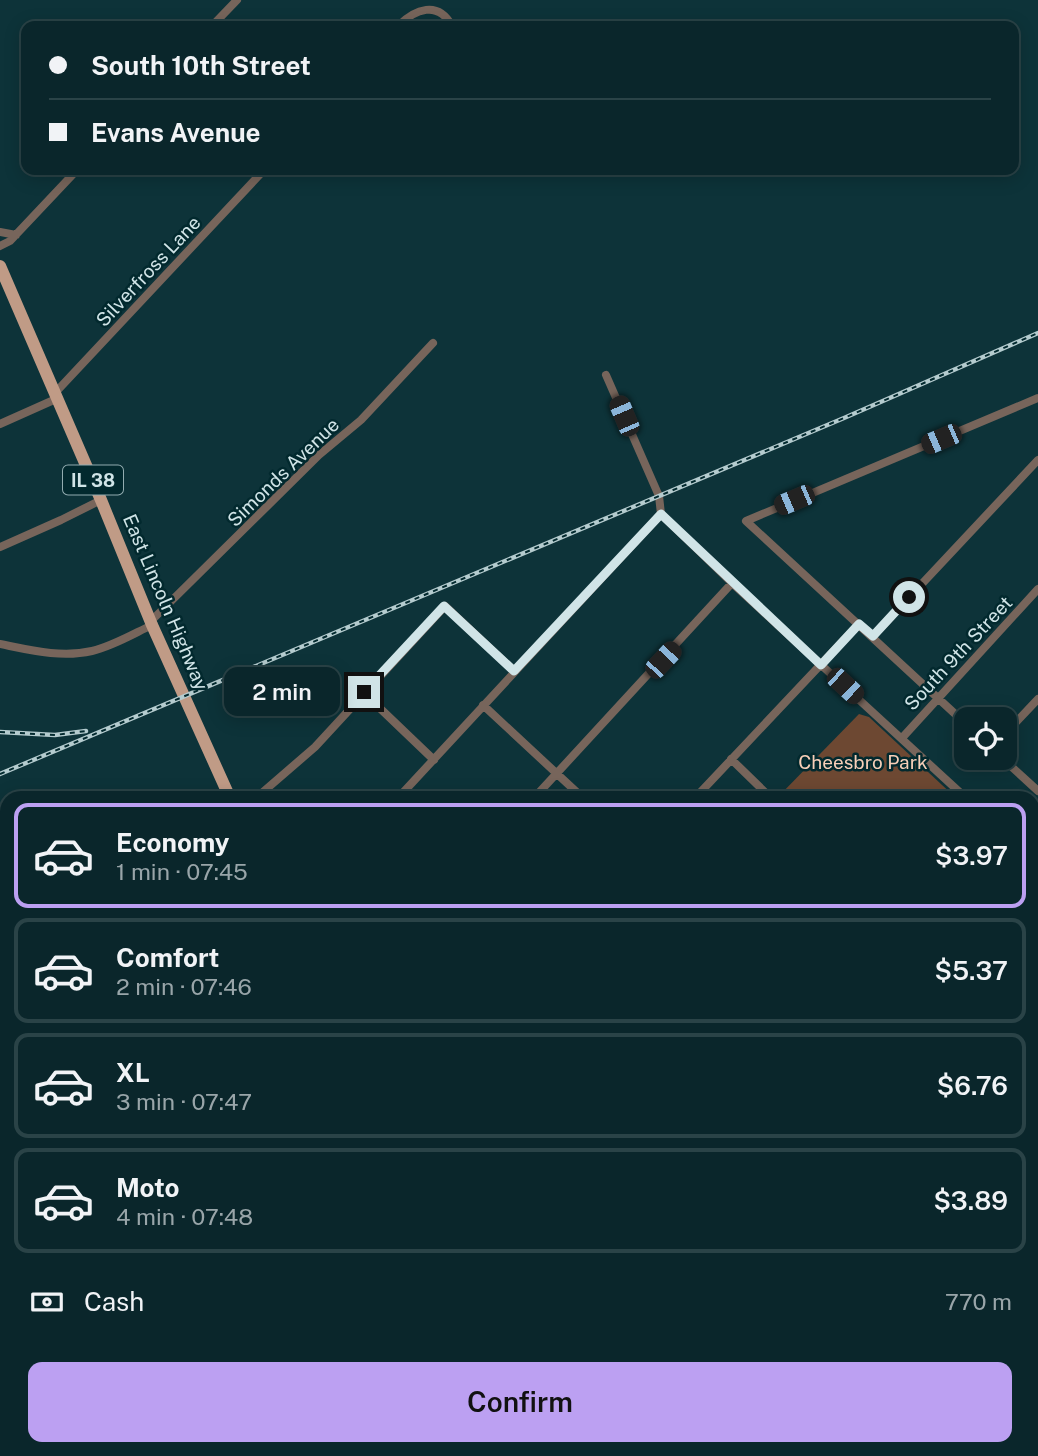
<!DOCTYPE html>
<html lang="en">
<head>
<meta charset="utf-8">
<style>
  :root { --surface:#0a262b; --page:#132e33; --text:#f1f3f6; --muted:#99a5a9; --line:#2a4347; --accent:#bca0f2 }
  body { margin:0; font-family:"Public Sans",sans-serif; background:var(--page); color:var(--text); height:100vh; display:flex; flex-direction:column; font-size:26px; white-space:nowrap }
  * { box-sizing:border-box; margin:0 }
  p { font-size:23px; color:var(--muted) }
  .icon { flex:none; width:38px; height:38px; fill:none; stroke:currentColor; stroke-width:2; stroke-linecap:round; stroke-linejoin:round }
  .map { position:relative; flex:1; overflow:hidden }
  .sheet { position:absolute; left:0px; top:791px; width:1040px; height:665px; display:flex; flex-direction:column; background:var(--surface); border-radius:21px 21px 0 0; box-shadow:0 4px 18px #0003,0 0 0 2px var(--line) }
  .sheet>* { flex:none }
  .hud { position:absolute; left:21px; top:21px; width:998px; height:154px; border-radius:14px; box-shadow:0 4px 18px #0003,0 0 0 2px var(--line); display:grid; align-content:center; height:154px; padding:0 28px; background:var(--surface) }
  .tools { position:absolute; left:954px; top:707px; display:grid; gap:14px }
  .tools a { display:grid; place-items:center; width:63px; height:63px; border-radius:14px; background:var(--surface); box-shadow:0 4px 18px #0003,0 0 0 2px var(--line); font-size:35px }
  .end { position:absolute; width:32px; height:32px; margin:-16px; border:9px solid #d0e4e7; background:#111; box-shadow:0 0 0 4px #111 }
  .from { border-radius:50% }
  .bubble { position:absolute; height:49px; border-radius:14px; background:var(--surface); box-shadow:0 4px 18px #0003,0 0 0 2px var(--line); font-size:23px; font-weight:600; line-height:49px; text-align:center }
  .car { position:absolute; width:21px; height:42px; margin:-21px -10px; border-radius:9px; box-shadow:0 0 5px 2px #0007; background:linear-gradient(#222 24%,#8ab4d8 0 40%,#222 0 76%,#8ab4d8 0 86%,#222 0) }
  .hud b { display:flex; align-items:center; gap:24px; height:66px; font-size:26px }
  .hud b+b { border-top:2px solid var(--line) }
  .hud i { width:18px; height:18px; background:var(--text) }
  ul { padding:12px 0 0; list-style:none }
  li { display:flex; align-items:center; gap:21px; height:105px; margin:0 14px 10px; padding:0 14px; border:4px solid var(--line); border-radius:14px }
  li div { flex:1 }
  li b { display:block; font-size:26px }
  li em { font-style:normal; font-weight:600 }
  li.active { border-color:var(--accent) }
  li>.icon { width:63px; height:63px; stroke-width:1.5 }
  .pay { display:flex; align-items:center; gap:18px; height:77px; padding:0 28px; font-size:26px }
  .pay p { margin-inline-start:auto }
  .action { display:flex; gap:14px; margin-top:auto; padding:14px 28px }
  .action a { flex:1; height:80px; border-radius:14px; background:var(--accent); color:#111; font-size:28px; font-weight:600; line-height:80px; text-align:center }
  .map>svg:first-child { display:block }
  .green { fill:#6d4832 }
  .lines { fill:none; stroke-linecap:round; stroke-linejoin:round }
  .minor { stroke:#77655b; stroke-width:8 }
  .tertiary { stroke:#77655b; stroke-width:10 }
  .primary { stroke:#c09b86; stroke-width:12 }
  .rail-casing { stroke:#b4cbce; stroke-width:4.5 }
  .rail { stroke:#02292e; stroke-width:2; stroke-dasharray:5; stroke-linecap:butt }
  .route { stroke:#d0e4e7; stroke-width:9 }
  .labels { text-anchor:middle; dominant-baseline:central; stroke-width:5; stroke-linejoin:round; paint-order:stroke }
  .shield { fill:#02292e; stroke:#92acb0; stroke-width:2 }
  .shield-label { font-size:18px; font-weight:bold; fill:#d0e4e7 }
  .street-label { font-size:19px; fill:#d0e4e7; stroke:#02292e }
  .park-label { font-size:19px; fill:#f7cfb8; stroke:#02292e }
</style>
</head>
<body>
<div class="map">
<svg width="1038" height="1456" viewBox="0 0 1038 1456">
  <rect width="100%" height="100%" fill="#0d3339"/>
  <path class="green" d="M859,714L869,717L956,798H777Z"/>
  <g class="lines">
    <path class="minor" d="M212,26L237,0
      M398,26C415,9 438,0 452,26
      M0,232L16,235
      M0,246L10,241L77,170
      M606,375L659,496L661,514L732,583L966,798
      M54,394L264,170
      M0,424L56,399
      M0,547L61,520L101,500
      M151,621L319,455L361,420L433,343
      M873,636L1038,460
      M0,644C30,650 61,658 92,651C113,646 133,634 152,625
      M364,693L434,760
      M483,705L583,798
      M966,724L746,521L1038,398
      M1004,735L1038,699
      M902,738L1038,589
      M1002,758L1038,791
      M731,759L771,798
      M256,798L315,747L445,606L514,671
      M398,798L661,514
      M534,798L732,583
      M695,798L859,624
      M1032,812L1038,807
      M1032,859L1038,865
      M1032,999L1038,1004
      M1032,1115L1038,1112
      M0,1144L7,1151
      M1032,1250L1038,1247
      M0,1312L7,1304
      M1032,1345L1038,1357
      M1032,1383L1038,1380
      M0,1448L8,1456
      M275,1449L278,1456
      M380,1449L387,1456
      M677,1449L681,1456
      M812,1449L815,1456
      M947,1449L951,1456
      M15,1456L21,1449
      M153,1456L159,1449
      M872,1456L887,1449"/>
    <path class="tertiary" d="M300,1456L313,1449"/>
    <path class="primary" d="M0,266L101,500L152,625L230,798
      M545,1449L548,1456"/>
    <defs>
      <path id="rail" d="M0,732L55,735L86,731
        M0,774L844,418L1038,333
        M0,922L7,931
        M0,941L7,948
        M437,1449L443,1456"/>
    </defs>
    <use href="#rail" class="rail-casing"/>
    <use href="#rail" class="rail"/>
  </g>
  <g class="lines">
    <path class="route" d="M364,692L444,606L514,671L661,514L821,665L859,624L873,636L909,597"/>
  </g>
  <g class="labels">
    <rect class="shield" x="63" y="465.5" width="60" height="29" rx="5"/>
    <g class="shield-label">
      <text x="93" y="480">IL 38</text>
    </g>
    <g class="street-label">
      <text transform="translate(148 271) rotate(-47)">Silverfross Lane</text>
      <text transform="translate(283 472) rotate(-44)">Simonds Avenue</text>
      <text transform="translate(166 602) rotate(67)">East Lincoln Highway</text>
      <text transform="translate(958 653) rotate(-47)">South 9th Street</text>
    </g>
    <g class="park-label">
      <text x="863" y="762">Cheesbro Park</text>
    </g>
  </g>
</svg>
<div class="tools">
<a><svg class="icon" aria-label="locate" viewBox="0 0 24 24"><circle cx="12" cy="12" r="6"/><path d="M12 2v4M12 18v4M2 12h4M18 12h4"/></svg></a>
</div>
<i class="end from" style="left:909px;top:597px"></i>
<i class="end" style="left:364px;top:692px"></i>
<div class="bubble" style="left:224px;top:667px;width:116px">2 min</div>
<i class="car" style="left:624px;top:416px;rotate:337deg"></i>
<i class="car" style="left:941px;top:439px;rotate:247deg"></i>
<i class="car" style="left:794px;top:500px;rotate:247deg"></i>
<i class="car" style="left:663px;top:660px;rotate:43deg"></i>
<i class="car" style="left:845px;top:686px;rotate:133deg"></i>
<div class="hud">
<b><i class="from"></i>South 10th Street</b>
<b><i></i>Evans Avenue</b>
</div>
<section class="sheet">
<ul>
<li class="active"><svg class="icon" aria-label="car" viewBox="0 0 24 24"><path d="M5 17H2v-5l4-1 3-4h7l3 4 3 1v5h-3M9 17h6M6 11h13"/><circle cx="7" cy="17" r="2"/><circle cx="17" cy="17" r="2"/></svg><div><b>Economy</b><p>1 min · 07:45</p></div><em>$3.97</em></li>
<li><svg class="icon" aria-label="car" viewBox="0 0 24 24"><path d="M5 17H2v-5l4-1 3-4h7l3 4 3 1v5h-3M9 17h6M6 11h13"/><circle cx="7" cy="17" r="2"/><circle cx="17" cy="17" r="2"/></svg><div><b>Comfort</b><p>2 min · 07:46</p></div><em>$5.37</em></li>
<li><svg class="icon" aria-label="car" viewBox="0 0 24 24"><path d="M5 17H2v-5l4-1 3-4h7l3 4 3 1v5h-3M9 17h6M6 11h13"/><circle cx="7" cy="17" r="2"/><circle cx="17" cy="17" r="2"/></svg><div><b>XL</b><p>3 min · 07:47</p></div><em>$6.76</em></li>
<li><svg class="icon" aria-label="car" viewBox="0 0 24 24"><path d="M5 17H2v-5l4-1 3-4h7l3 4 3 1v5h-3M9 17h6M6 11h13"/><circle cx="7" cy="17" r="2"/><circle cx="17" cy="17" r="2"/></svg><div><b>Moto</b><p>4 min · 07:48</p></div><em>$3.89</em></li>
</ul>
<div class="pay"><svg class="icon" aria-label="cash" viewBox="0 0 24 24"><path d="M3 7h18v10H3z"/><circle cx="12" cy="12" r="2"/></svg>Cash<p>770 m</p></div>
<div class="action"><a>Confirm</a></div>
</section>
</div>
</body>
</html>
